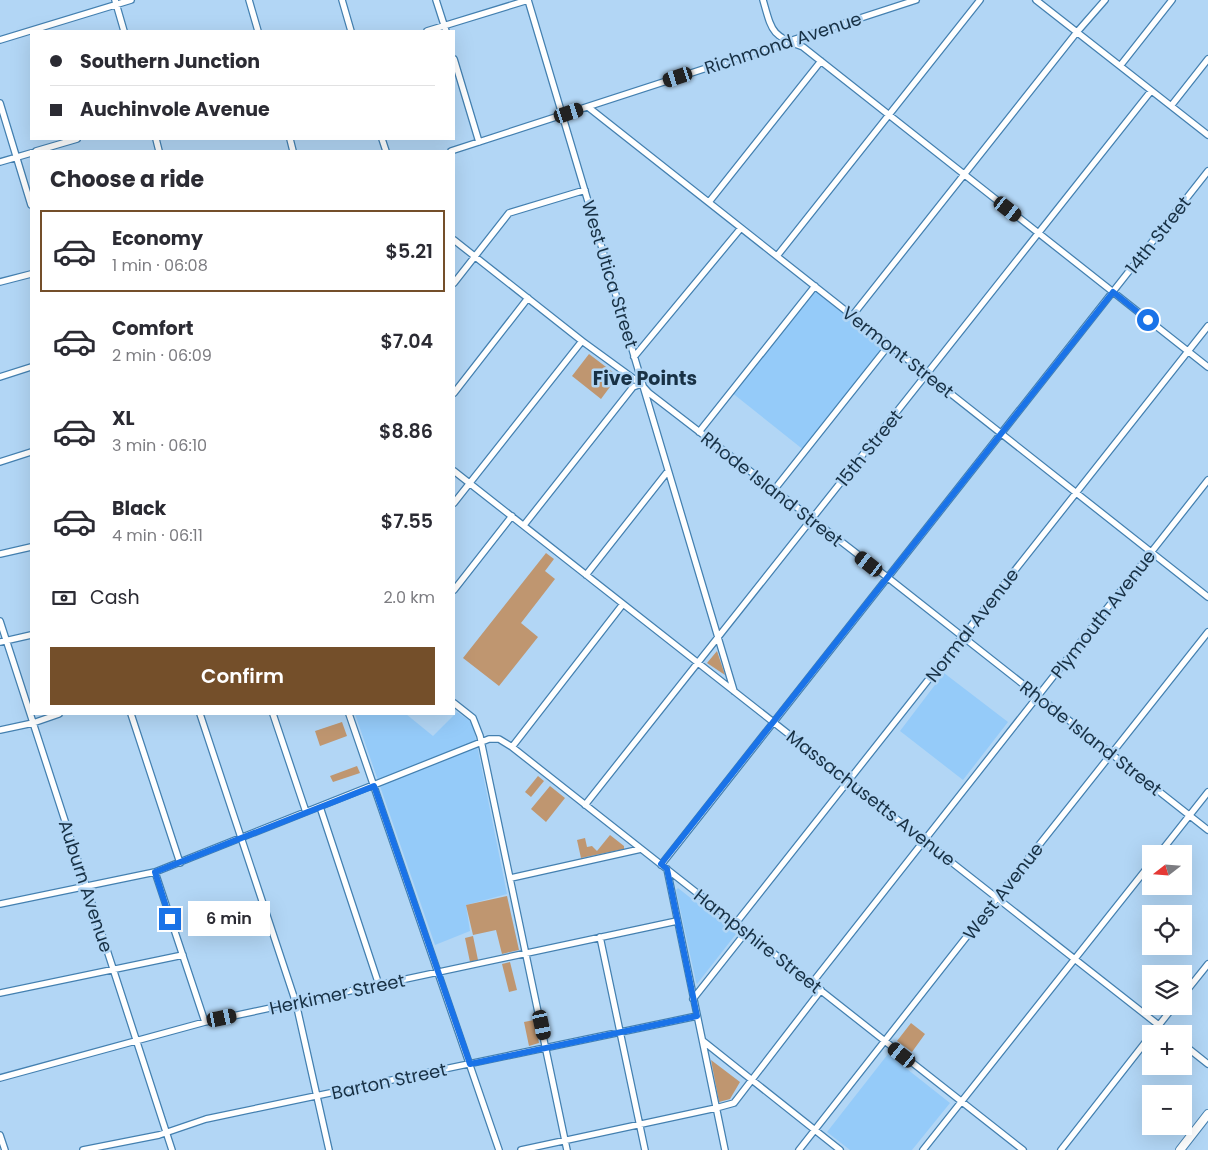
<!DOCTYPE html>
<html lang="en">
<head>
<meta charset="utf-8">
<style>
  :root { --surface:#fff; --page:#f2f2f3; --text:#2b2b33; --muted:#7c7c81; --line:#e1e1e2; --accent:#744f2a }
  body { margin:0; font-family:Poppins,sans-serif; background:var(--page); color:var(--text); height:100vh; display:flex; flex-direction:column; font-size:19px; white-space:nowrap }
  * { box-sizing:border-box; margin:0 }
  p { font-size:16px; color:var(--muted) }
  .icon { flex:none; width:28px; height:28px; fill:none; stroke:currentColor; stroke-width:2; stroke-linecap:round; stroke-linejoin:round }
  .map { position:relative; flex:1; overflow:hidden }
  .details { position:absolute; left:30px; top:150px; width:425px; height:565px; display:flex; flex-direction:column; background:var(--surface); border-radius:0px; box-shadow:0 5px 20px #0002 }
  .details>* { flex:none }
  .guide { position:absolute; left:30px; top:30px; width:425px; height:110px; border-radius:0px; box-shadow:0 5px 20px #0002; display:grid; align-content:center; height:110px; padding:0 20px; background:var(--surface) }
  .needle { width:32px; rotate:253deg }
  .controls { position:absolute; left:1142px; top:845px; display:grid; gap:10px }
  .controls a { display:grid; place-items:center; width:50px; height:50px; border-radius:0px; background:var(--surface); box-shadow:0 5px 20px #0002; font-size:25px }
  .end { position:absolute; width:22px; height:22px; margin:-11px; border:6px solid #1a73e8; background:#fff; box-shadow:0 0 0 2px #fff }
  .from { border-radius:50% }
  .bubble { position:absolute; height:35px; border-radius:0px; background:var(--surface); box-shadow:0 5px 20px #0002; font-size:16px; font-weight:600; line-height:35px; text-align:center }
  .car { position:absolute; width:15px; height:30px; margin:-15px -8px; border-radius:6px; box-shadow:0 0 4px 1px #0007; background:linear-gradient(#222 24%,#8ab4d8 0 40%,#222 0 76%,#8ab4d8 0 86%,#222 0) }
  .guide b { display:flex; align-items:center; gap:18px; height:48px; font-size:19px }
  .guide b+b { border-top:1px solid var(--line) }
  .guide i { width:12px; height:12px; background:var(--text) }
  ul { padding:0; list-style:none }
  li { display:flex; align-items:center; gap:15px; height:82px; margin:0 10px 8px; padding:0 10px; border:2px solid transparent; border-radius:0px }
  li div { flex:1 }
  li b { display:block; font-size:19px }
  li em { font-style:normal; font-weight:600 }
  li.current { border-color:var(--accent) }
  li>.icon { width:45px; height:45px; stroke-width:1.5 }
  h2 { padding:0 20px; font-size:22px; line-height:60px }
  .pay { display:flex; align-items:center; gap:12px; height:55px; padding:0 20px; font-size:19px }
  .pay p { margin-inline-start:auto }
  .button { display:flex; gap:10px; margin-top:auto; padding:10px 20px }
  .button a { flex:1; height:58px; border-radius:0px; background:var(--accent); color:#fff; font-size:20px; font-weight:600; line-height:58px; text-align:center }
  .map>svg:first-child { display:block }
  .built { fill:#95cbf9 }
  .green { fill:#bf9670 }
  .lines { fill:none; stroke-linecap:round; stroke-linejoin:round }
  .minor-casing { stroke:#4480b0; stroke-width:8 }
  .major-casing { stroke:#4480b0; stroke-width:10 }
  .minor { stroke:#fff; stroke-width:5.5 }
  .major { stroke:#fff; stroke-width:8 }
  .route { stroke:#1a73e8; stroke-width:6 }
  .labels { text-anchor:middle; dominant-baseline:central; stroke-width:5; stroke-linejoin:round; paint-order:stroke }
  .street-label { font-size:18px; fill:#183145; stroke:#b2d6f5 }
  .neighbourhood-label { font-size:19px; font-weight:bold; fill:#183145; stroke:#b2d6f5 }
</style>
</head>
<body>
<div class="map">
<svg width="1208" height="1150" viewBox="0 0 1208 1150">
  <rect width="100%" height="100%" fill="#b2d6f5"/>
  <path class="built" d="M815,286L889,345L805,451L731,392Z
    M944,673L1008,722L963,780L900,731Z
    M457,712L470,721L474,730L507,894L466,905L470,931L435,945L355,714H406L433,736Z
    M678,888L736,934L697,984L696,982L676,890Z
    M888,1054L950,1103L912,1150H850L827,1132Z"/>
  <path class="green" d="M589,354L618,376L601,399L572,376Z
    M546,553L554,559L545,571L555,579L521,623L538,637L499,686L463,658Z
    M717,651L725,675L707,663Z
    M342,722L347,736L320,746L315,731Z
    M357,766L360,773L333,782L330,776Z
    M538,776L544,781L531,797L525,792Z
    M550,786L565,798L546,822L531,809Z
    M610,835L624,846V849L581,858L577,840L585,838L587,847L592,846L597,851Z
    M507,896L519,950L502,954L496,930L473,935L466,905Z
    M473,936L478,960L470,962L465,938Z
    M510,962L517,990L509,992L502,964Z
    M534,1020L539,1043L529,1046L524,1022Z
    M911,1023L925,1034L912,1052L897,1041Z
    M711,1060L740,1082L730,1099L719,1102Z"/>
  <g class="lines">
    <defs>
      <path id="minor" d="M115,0L124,31
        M249,0L258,31
        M342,0L351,31
        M436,0L446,31
        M528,0L734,691
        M763,0C772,31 771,36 803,47L1208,367
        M1036,0L1208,135
        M427,31L528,0
        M0,40L131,0
        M454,59L479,142
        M1120,66L1172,0
        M0,103L31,205
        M1171,106L1208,59
        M588,107L1208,597
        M156,139L159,151
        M290,139L293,151
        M382,139L386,151
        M36,151L77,139
        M451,151L916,0
        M0,162L31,153
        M709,202L821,61
        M454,240L582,341L641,384L649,393L675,413L887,577L1208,830
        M777,256L980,0
        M0,282L31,274
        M454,283L509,213L585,190
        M852,316L1077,32L1105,0
        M634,357L741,228
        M0,377L31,367
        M454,393L528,298
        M699,432L815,286
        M0,462L31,452
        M454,471L1170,1034
        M774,490L889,345
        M454,503L582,341
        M524,525L633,387L641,384
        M0,554L31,547
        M586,575L668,471
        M454,590L512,516
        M0,621L172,1150
        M0,642L31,635
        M454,703L473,718L480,736L567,1150
        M131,714L180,863
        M200,714L296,1003L329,1150
        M273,714L306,812
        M349,714L499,1150
        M0,730L33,723L59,714
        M512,747L623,604
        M585,805L1151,91
        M320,807L379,985
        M1159,854L1208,792
        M661,865L1208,171
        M667,869L725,1150
        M155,872L205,1022
        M511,878L641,849
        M0,904L155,872L489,739H499L512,747L1023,1150
        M736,923L1208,326
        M600,937L645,1150
        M812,983L1208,480
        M0,993L183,955
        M1184,994L1208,964
        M693,999L746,932
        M1152,1034L1174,1006
        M703,1041L840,1150
        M1184,1045L1208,1064
        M0,1078L205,1022L677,921
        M0,1135L5,1150
        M83,1150L159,1135L206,1119L697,1016
        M521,1150L716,1108L734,1103L821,990
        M799,1150L997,898L1208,632
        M923,1150L1151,863
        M1061,1150L1151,1035"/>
      <path id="major" d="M1180,1150L1208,1114"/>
    </defs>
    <use href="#minor" class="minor-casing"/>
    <use href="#major" class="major-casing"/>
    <use href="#minor" class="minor"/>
    <use href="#major" class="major"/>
  </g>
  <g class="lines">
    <path class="route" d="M170,919L155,872L374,786L470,1064L697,1016L667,869L661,864L1113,292L1148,320"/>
  </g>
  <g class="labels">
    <g class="street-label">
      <text transform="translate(783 43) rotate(-18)">Richmond Avenue</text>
      <text transform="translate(1158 235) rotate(-52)">14th Street</text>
      <text transform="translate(610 274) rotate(73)">West Utica Street</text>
      <text transform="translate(898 352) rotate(38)">Vermont Street</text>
      <text transform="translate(869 448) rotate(-51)">15th Street</text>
      <text transform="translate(772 489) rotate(38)">Rhode Island Street</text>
      <text transform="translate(1103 614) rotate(-52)">Plymouth Avenue</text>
      <text transform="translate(972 625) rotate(-52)">Normal Avenue</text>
      <text transform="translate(1091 738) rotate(38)">Rhode Island Street</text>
      <text transform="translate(871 798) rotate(38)">Massachusetts Avenue</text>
      <text transform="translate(86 886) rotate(72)">Auburn Avenue</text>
      <text transform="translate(1003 891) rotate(-52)">West Avenue</text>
      <text transform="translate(758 941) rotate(38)">Hampshire Street</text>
      <text transform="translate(337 994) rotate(-12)">Herkimer Street</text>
      <text transform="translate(389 1081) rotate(-12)">Barton Street</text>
    </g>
    <g class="neighbourhood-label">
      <text x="645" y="378">Five Points</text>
    </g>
  </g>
</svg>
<div class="controls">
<a><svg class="needle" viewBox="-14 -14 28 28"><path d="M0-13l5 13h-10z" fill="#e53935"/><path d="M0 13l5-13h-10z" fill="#7c7c81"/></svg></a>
<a><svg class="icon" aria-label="locate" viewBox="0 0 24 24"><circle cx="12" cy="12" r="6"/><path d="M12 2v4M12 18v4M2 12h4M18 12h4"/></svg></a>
<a><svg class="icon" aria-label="layers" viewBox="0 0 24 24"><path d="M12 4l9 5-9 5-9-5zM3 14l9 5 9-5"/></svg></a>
<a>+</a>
<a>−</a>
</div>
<i class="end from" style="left:1148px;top:320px"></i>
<i class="end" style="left:170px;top:919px"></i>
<div class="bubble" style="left:188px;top:901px;width:82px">6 min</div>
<i class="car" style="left:678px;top:77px;rotate:252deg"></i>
<i class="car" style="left:569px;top:113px;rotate:72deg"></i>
<i class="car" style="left:1008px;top:209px;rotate:128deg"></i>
<i class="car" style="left:869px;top:564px;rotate:308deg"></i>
<i class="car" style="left:222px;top:1018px;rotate:78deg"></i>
<i class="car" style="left:542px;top:1025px;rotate:168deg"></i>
<i class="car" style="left:902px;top:1055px;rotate:309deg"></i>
<div class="guide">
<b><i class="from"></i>Southern Junction</b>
<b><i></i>Auchinvole Avenue</b>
</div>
<section class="details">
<h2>Choose a ride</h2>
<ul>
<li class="current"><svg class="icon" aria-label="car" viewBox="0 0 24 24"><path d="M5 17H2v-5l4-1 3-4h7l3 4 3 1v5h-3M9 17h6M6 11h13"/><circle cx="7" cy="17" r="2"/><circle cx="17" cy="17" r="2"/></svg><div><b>Economy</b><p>1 min · 06:08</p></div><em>$5.21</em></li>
<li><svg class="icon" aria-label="car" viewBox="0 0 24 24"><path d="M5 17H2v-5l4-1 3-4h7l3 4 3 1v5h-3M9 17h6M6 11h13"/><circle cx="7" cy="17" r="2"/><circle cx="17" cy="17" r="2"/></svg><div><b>Comfort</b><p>2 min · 06:09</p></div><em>$7.04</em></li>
<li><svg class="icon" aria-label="car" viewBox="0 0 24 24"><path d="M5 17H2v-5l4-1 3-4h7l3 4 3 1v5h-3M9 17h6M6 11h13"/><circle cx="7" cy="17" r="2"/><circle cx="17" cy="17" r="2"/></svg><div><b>XL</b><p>3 min · 06:10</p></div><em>$8.86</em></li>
<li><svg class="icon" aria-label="car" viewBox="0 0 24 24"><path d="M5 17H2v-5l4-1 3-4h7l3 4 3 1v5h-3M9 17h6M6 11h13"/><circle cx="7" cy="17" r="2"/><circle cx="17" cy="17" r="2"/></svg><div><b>Black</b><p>4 min · 06:11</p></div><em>$7.55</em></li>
</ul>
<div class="pay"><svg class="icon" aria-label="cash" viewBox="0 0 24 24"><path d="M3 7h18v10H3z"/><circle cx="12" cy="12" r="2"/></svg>Cash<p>2.0 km</p></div>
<div class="button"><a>Confirm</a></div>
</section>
</div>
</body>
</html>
